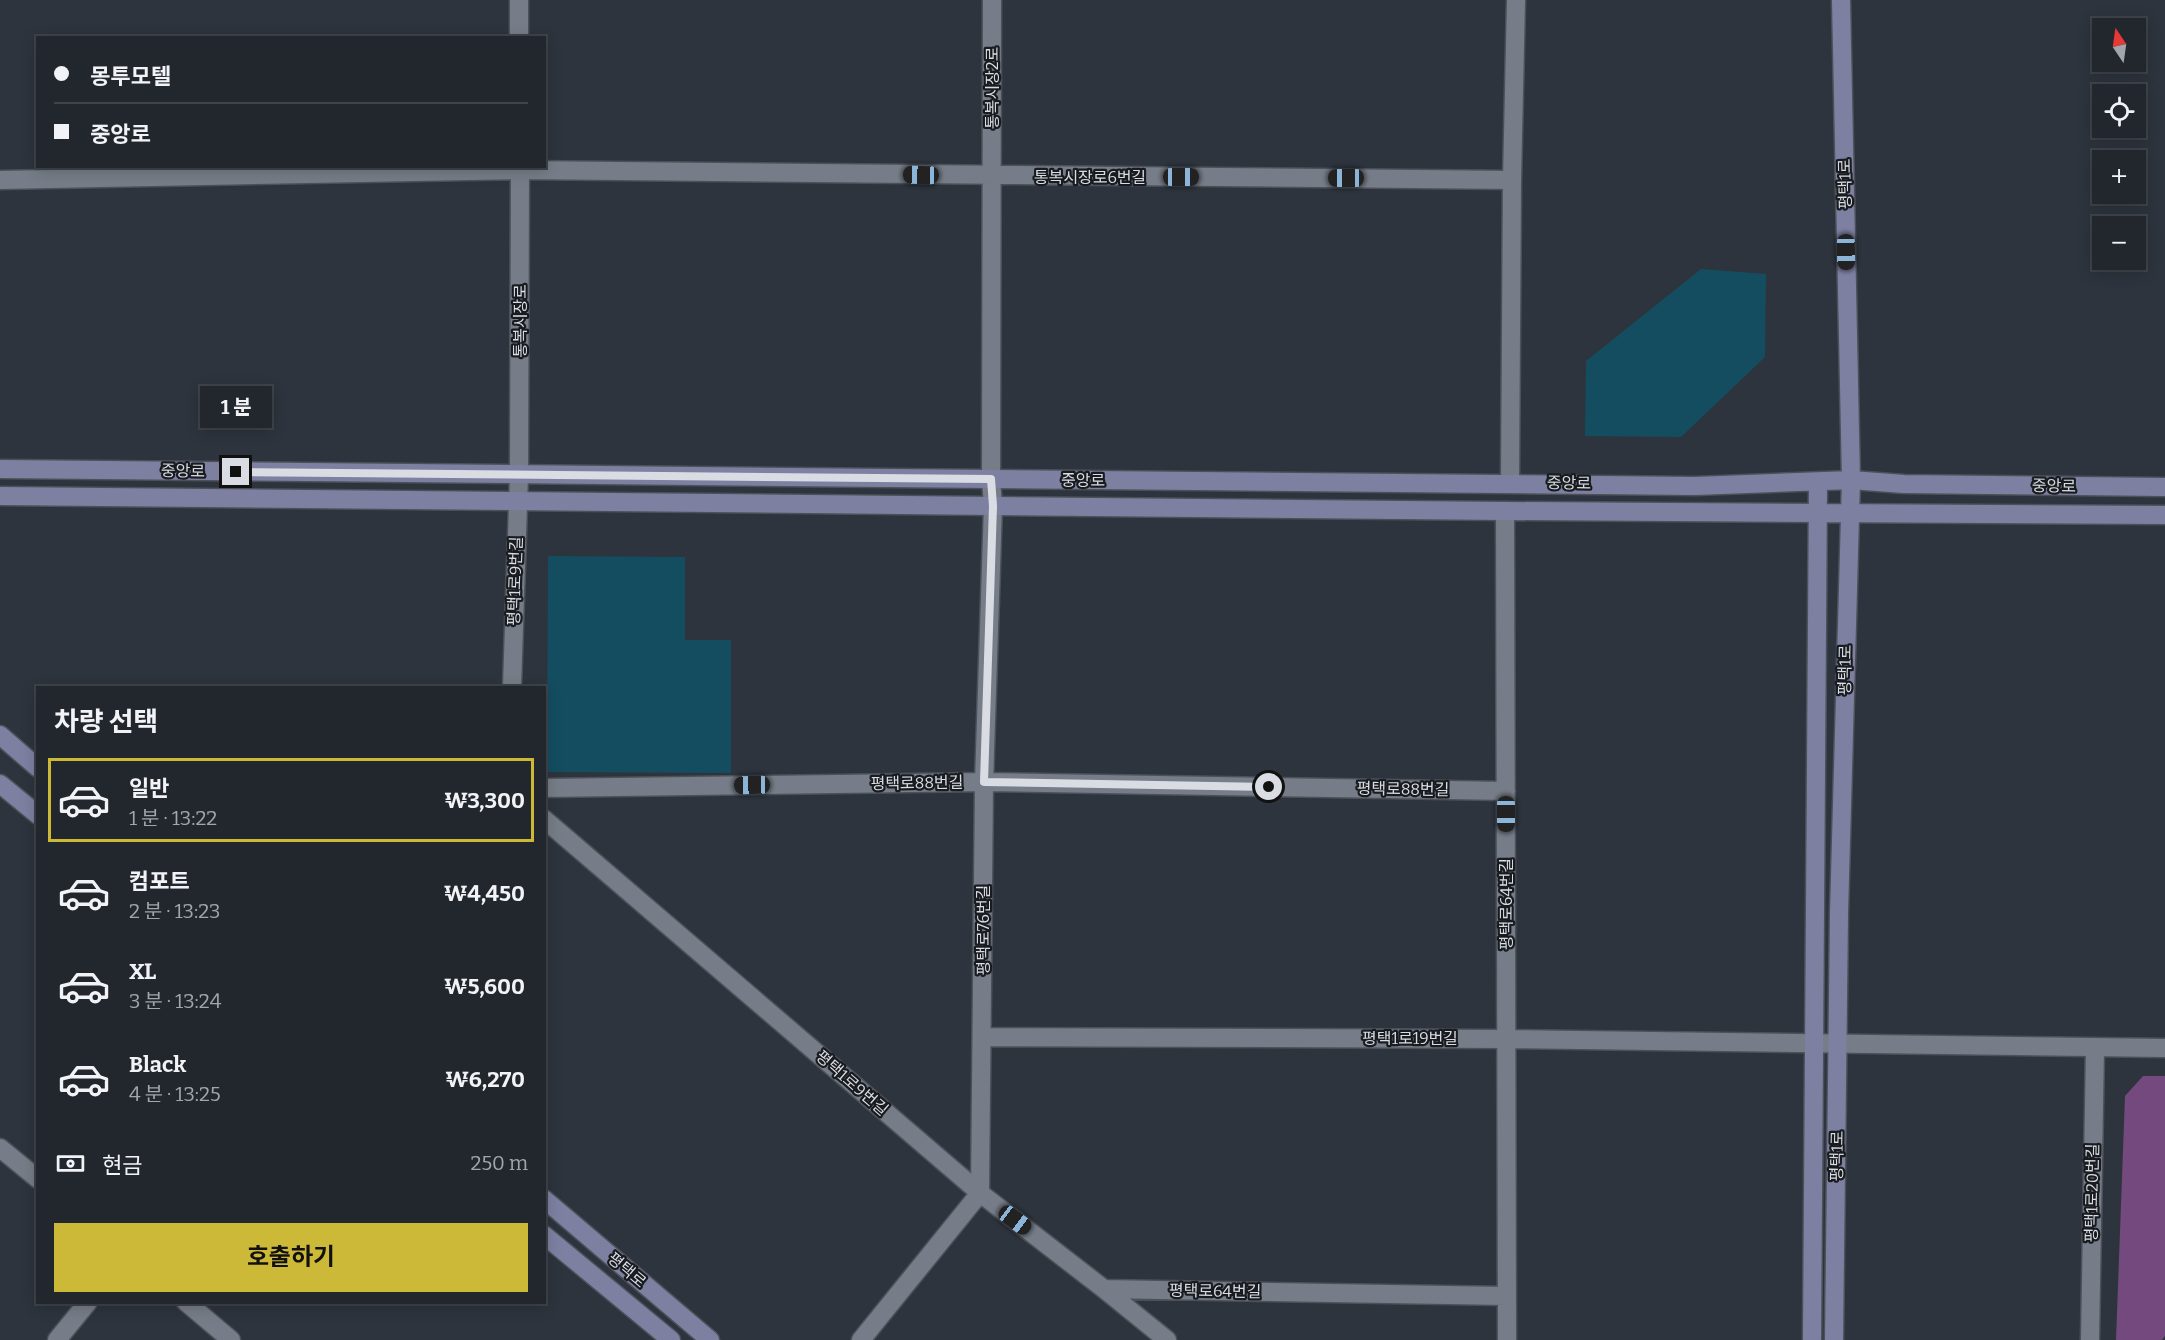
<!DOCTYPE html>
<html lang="ko">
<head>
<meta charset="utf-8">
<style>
  :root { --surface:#22272e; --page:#2e333a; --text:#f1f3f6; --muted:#a2a5aa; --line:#3f444a; --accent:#cdb938 }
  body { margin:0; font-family:Bitter,"Noto Sans KR",serif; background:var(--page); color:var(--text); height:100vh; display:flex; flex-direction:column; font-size:22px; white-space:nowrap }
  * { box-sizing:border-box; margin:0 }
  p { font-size:20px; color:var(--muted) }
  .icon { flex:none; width:33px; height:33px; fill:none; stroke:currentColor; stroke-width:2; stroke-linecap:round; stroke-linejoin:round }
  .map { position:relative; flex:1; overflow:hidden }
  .details { position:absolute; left:36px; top:686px; width:510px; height:618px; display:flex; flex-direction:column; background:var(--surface); border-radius:0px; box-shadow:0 3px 15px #0003,0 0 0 2px var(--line) }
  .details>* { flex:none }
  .banner { position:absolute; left:36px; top:36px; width:510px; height:132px; border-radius:0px; box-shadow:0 3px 15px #0003,0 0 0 2px var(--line); display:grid; align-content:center; height:132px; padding:0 18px; background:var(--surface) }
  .needle { width:39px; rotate:347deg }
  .buttons { position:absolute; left:2092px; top:18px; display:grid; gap:12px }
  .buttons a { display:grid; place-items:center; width:54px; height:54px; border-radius:0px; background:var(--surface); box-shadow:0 3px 15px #0003,0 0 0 2px var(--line); font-size:30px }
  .end { position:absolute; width:27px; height:27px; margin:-14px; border:8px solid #d9dde3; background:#111; box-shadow:0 0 0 3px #111 }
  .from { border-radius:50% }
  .bubble { position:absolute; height:42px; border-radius:0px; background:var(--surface); box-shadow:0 3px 15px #0003,0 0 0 2px var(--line); font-size:20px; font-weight:700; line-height:42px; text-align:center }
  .car { position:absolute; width:18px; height:36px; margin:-18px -9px; border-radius:8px; box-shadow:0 0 4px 2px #0007; background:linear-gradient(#222 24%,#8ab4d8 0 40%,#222 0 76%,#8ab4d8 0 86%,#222 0) }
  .banner b { display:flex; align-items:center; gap:21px; height:57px; font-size:22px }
  .banner b+b { border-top:2px solid var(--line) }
  .banner i { width:15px; height:15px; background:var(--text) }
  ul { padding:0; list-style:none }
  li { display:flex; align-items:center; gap:18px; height:84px; margin:0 12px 9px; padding:0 6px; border:3px solid transparent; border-radius:0px }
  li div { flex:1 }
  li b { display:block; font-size:22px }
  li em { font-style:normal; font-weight:700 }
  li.active { border-color:var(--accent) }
  li>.icon { width:54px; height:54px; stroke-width:1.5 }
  h2 { padding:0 18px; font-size:27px; line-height:72px }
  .pay { display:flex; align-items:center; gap:15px; height:66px; padding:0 18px; font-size:22px }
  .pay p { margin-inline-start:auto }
  .action { display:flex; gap:12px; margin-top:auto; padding:12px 18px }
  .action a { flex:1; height:69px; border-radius:0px; background:var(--accent); color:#111; font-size:24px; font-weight:700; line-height:69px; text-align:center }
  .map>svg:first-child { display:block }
  .green { fill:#74497e }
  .building { fill:#144d60 }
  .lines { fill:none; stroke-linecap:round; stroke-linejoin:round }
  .street-casing { stroke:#4c5159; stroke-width:21 }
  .secondary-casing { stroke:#4c5159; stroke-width:21 }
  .street { stroke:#767d88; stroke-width:18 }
  .secondary { stroke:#7e80a2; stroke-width:18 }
  .route { stroke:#d9dde3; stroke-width:8 }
  .labels { text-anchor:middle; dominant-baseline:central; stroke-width:4.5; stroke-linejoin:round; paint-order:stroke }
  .street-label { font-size:16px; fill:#d9dde3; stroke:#181b1f }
</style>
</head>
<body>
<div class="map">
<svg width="2165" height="1340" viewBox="0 0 2165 1340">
  <rect width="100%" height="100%" fill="#2d343d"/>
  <path class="green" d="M2143,1076H2165V1336L2162,1340H2116L2125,1096Z"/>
  <path class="building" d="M1701,269L1766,274L1765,357L1681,437L1585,436L1586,361Z
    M548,556L685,557V640H731V773L547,772Z"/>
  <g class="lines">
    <defs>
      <path id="street" d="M519,0V38
        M0,180L520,170L1512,180
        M1510,482L1512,180L1516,0
        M1505,511L1507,1340
        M512,687L519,475L520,166
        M544,788L984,782L1506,791
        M544,819L980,1193L1104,1289L1167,1340
        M982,1037L1506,1039L2165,1048
        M0,1148L38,1179
        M1104,1289L1506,1296
        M186,1302L231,1340
        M57,1340L88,1302
        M861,1340L980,1193L984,782L993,506L991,479L992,0
        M2090,1340L2095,1047"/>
      <path id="secondary" d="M0,469L1695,486L1851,480L1904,484L2165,487
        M0,496L1505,511L2165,515
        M0,735L38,768
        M0,784L38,815
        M544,1199L710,1340
        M544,1235L671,1340
        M1812,1340L1818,482
        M1834,1340L1839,913L1851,480L1841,0"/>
    </defs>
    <use href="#street" class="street-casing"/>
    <use href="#secondary" class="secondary-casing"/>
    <use href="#street" class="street"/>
    <use href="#secondary" class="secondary"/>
  </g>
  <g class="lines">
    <path class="route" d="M236,472L991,479L993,506L984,782L1269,787"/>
  </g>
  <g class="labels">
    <g class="street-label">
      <text transform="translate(992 88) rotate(-90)">통복시장2로</text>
      <text x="1090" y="177">통복시장로6번길</text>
      <text transform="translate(1845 184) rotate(-91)">평택1로</text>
      <text transform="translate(520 321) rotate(-90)">통복시장로</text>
      <text transform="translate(183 471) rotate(1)">중앙로</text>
      <text x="1083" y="480">중앙로</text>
      <text transform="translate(1569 483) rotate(1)">중앙로</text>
      <text transform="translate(2054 486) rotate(1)">중앙로</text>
      <text transform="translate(515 581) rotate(-88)">평택1로9번길</text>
      <text transform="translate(1845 670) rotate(-89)">평택1로</text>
      <text transform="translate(917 783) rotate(-1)">평택로88번길</text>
      <text transform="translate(1403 789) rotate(1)">평택로88번길</text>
      <text transform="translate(1506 904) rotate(-90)">평택로64번길</text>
      <text transform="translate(983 930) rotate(-90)">평택로76번길</text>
      <text x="1410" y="1038">평택1로19번길</text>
      <text transform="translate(852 1083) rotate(41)">평택1로9번길</text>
      <text transform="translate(1837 1156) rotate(-89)">평택1로</text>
      <text transform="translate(2092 1193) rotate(-89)">평택1로20번길</text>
      <text transform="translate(627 1270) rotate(40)">평택로</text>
      <text transform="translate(1215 1291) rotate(1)">평택로64번길</text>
    </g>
  </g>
</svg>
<div class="buttons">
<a><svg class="needle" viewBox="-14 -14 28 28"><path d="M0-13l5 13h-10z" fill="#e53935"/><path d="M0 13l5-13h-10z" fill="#a2a5aa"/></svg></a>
<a><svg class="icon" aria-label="locate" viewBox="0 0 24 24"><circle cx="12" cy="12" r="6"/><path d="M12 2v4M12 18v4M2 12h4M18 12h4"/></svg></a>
<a>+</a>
<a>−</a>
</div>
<i class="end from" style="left:1269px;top:787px"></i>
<i class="end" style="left:236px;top:472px"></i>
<div class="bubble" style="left:200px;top:386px;width:72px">1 분</div>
<i class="car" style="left:921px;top:175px;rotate:271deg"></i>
<i class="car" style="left:1181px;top:177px;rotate:90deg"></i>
<i class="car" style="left:1346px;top:178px;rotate:270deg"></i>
<i class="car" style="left:1846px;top:252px;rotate:179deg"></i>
<i class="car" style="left:752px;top:785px;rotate:269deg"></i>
<i class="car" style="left:1506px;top:814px;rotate:180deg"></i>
<i class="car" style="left:1015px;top:1220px;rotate:127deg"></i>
<div class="banner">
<b><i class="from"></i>몽투모텔</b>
<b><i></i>중앙로</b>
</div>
<section class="details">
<h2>차량 선택</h2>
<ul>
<li class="active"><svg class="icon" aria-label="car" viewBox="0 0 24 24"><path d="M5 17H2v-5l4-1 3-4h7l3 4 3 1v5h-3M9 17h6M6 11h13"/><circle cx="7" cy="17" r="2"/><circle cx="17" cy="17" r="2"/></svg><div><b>일반</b><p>1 분 · 13:22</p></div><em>₩3,300</em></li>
<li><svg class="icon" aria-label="car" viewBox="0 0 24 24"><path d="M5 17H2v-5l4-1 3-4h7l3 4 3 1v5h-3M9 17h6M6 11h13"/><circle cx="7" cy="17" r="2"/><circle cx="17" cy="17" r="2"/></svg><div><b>컴포트</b><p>2 분 · 13:23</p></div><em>₩4,450</em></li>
<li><svg class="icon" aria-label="car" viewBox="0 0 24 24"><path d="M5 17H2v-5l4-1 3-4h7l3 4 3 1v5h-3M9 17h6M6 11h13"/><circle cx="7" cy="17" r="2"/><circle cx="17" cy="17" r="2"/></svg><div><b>XL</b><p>3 분 · 13:24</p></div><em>₩5,600</em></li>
<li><svg class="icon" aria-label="car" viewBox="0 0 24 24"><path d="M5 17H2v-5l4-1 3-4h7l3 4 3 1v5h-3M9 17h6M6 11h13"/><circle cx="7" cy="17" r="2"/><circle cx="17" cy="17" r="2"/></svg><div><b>Black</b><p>4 분 · 13:25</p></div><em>₩6,270</em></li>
</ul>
<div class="pay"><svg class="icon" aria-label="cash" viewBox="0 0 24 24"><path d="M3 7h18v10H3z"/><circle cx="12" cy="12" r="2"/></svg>현금<p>250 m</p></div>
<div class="action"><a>호출하기</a></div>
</section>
</div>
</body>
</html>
